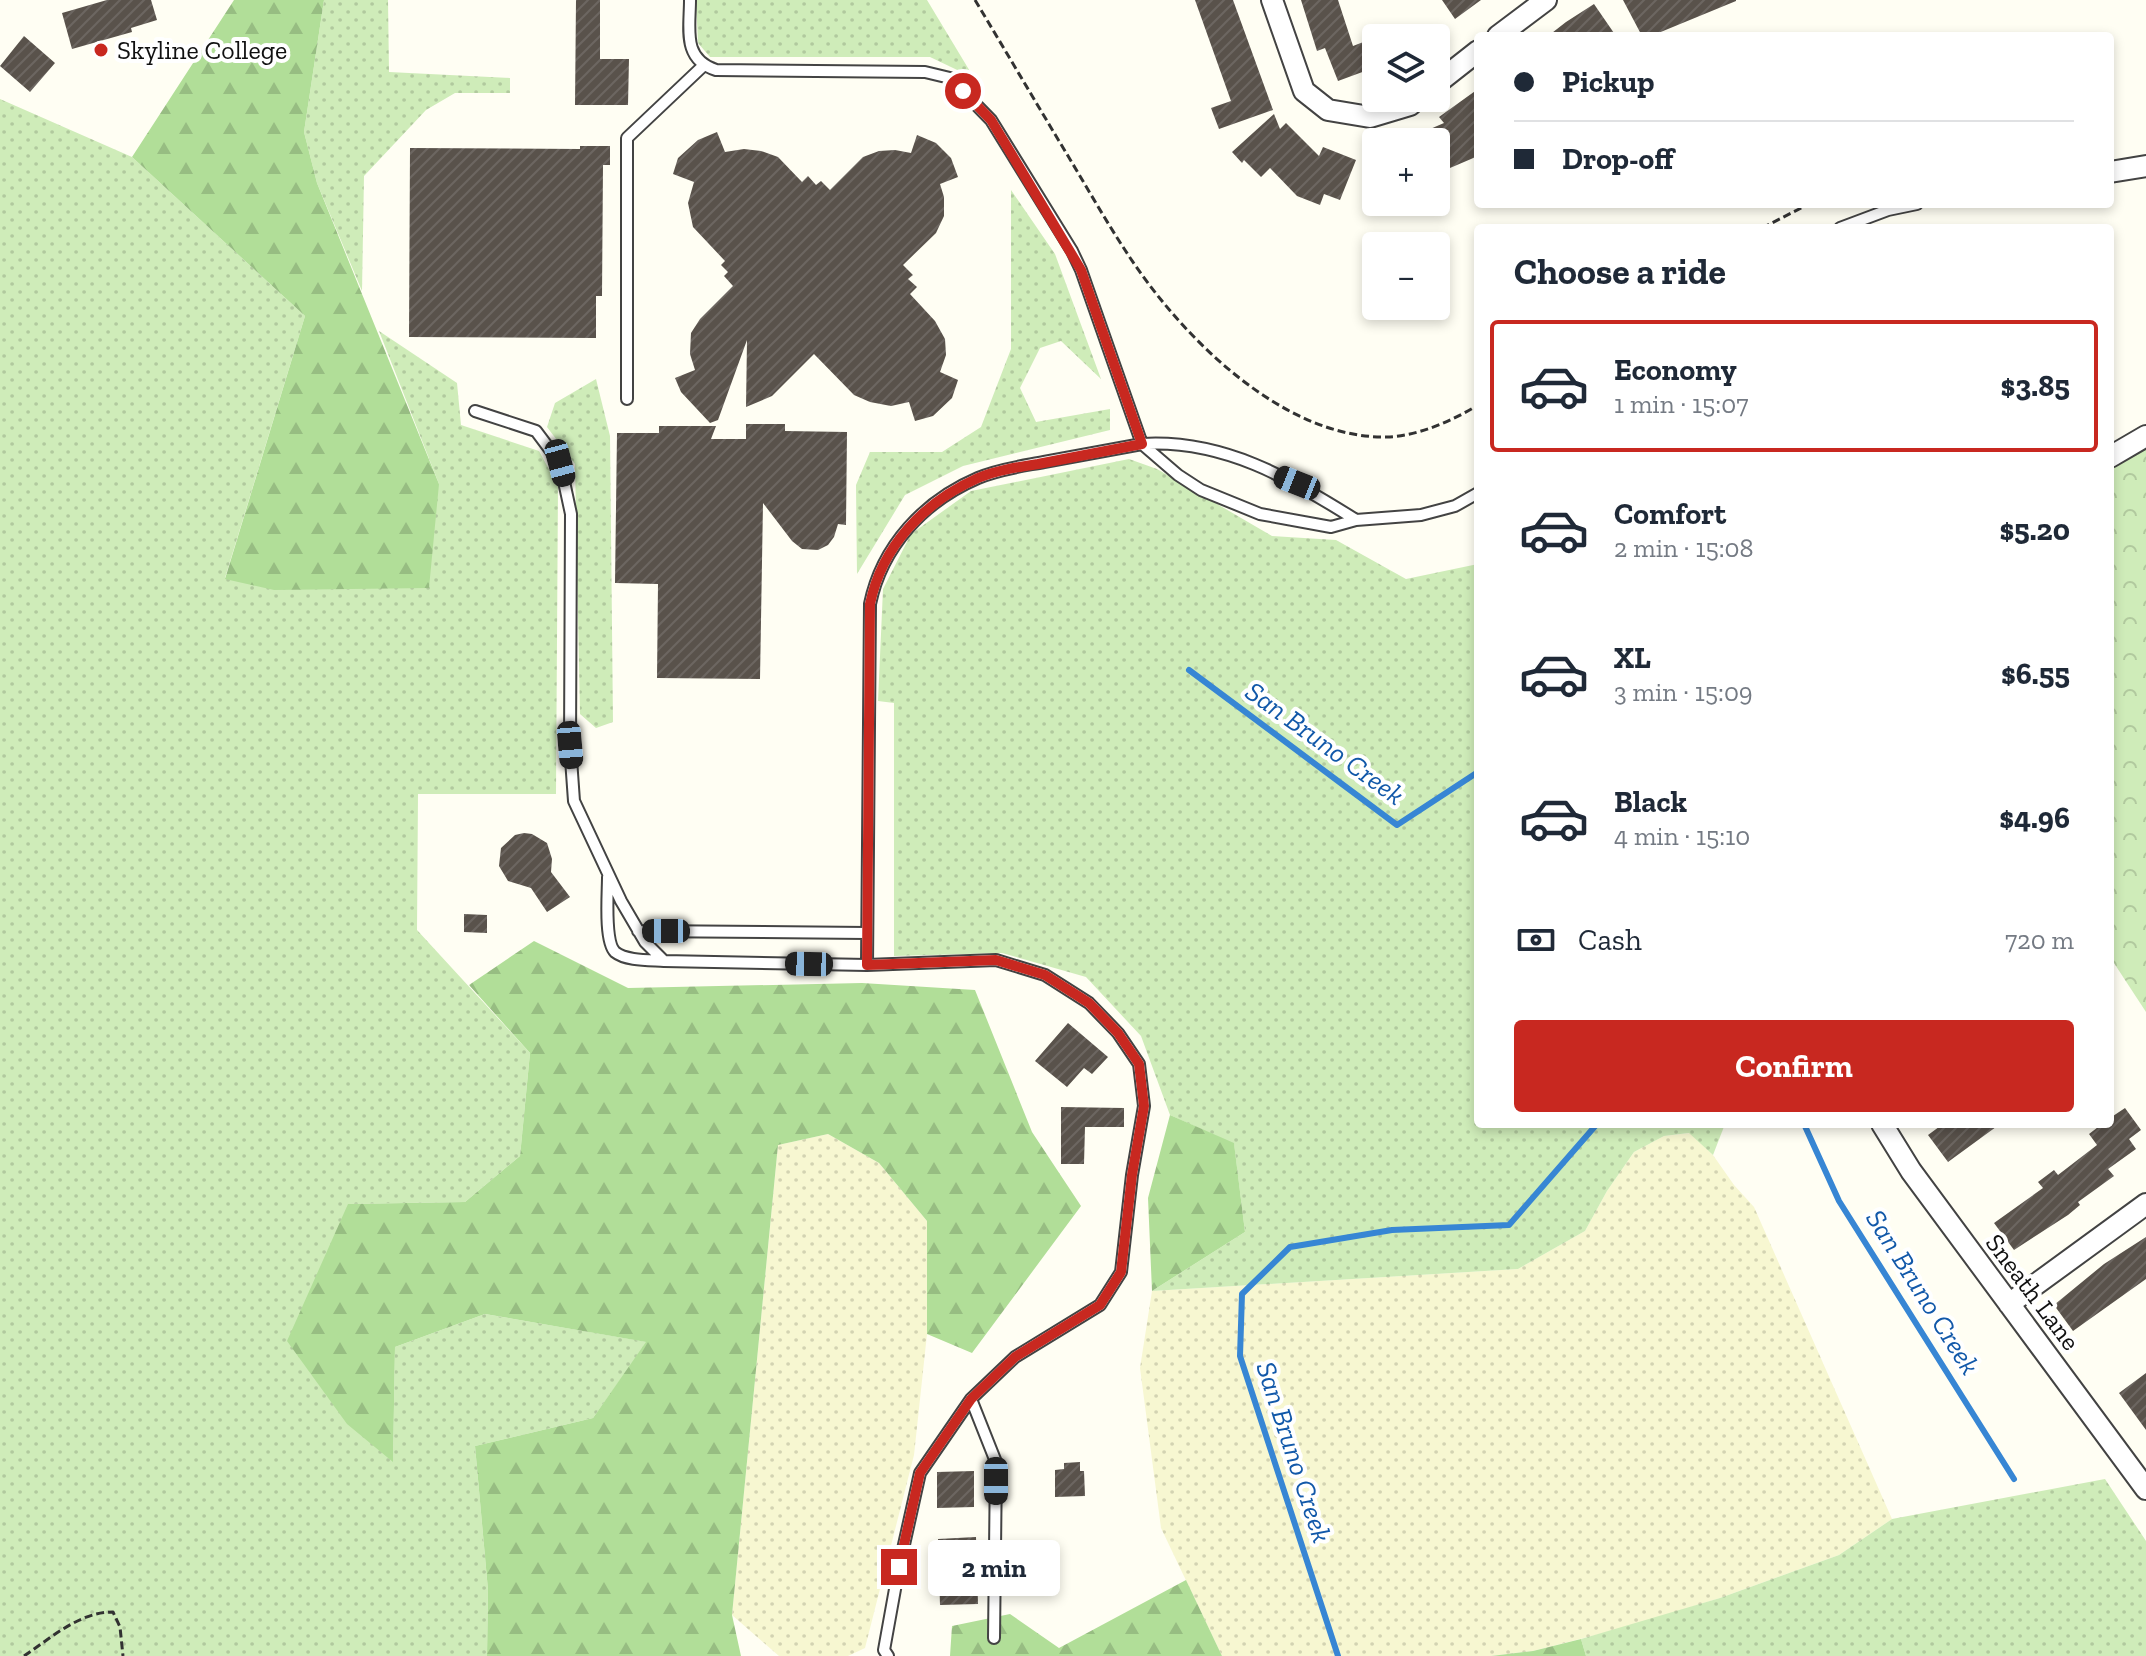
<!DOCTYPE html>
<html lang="en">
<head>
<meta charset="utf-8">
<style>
  :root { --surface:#fff; --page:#f6f6f7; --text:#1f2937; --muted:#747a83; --line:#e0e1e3; --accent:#c82820 }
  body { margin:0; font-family:"Zilla Slab",serif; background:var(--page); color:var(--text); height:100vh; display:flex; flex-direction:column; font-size:30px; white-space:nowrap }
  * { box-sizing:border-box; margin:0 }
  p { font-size:26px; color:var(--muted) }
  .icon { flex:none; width:44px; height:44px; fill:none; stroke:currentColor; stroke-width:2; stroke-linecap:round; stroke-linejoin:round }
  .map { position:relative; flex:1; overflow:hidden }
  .panel { position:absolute; left:1474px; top:224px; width:640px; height:904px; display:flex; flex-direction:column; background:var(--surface); border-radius:8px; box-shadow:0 4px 12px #0003 }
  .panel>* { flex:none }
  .hud { position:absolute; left:1474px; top:32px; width:640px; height:176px; border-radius:8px; box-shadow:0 4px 12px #0003; display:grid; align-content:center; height:176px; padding:0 40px; background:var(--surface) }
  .controls { position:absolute; left:1362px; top:24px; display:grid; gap:16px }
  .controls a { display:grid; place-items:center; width:88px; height:88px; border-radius:8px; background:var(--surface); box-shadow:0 4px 12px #0003; font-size:40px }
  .end { position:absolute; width:36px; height:36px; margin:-18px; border:10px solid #c82820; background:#fff; box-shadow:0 0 0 4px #fff }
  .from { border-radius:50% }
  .bubble { position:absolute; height:56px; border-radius:8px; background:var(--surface); box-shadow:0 4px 12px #0003; font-size:26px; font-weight:700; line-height:56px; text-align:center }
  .car { position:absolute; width:24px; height:48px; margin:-24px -12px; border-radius:10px; box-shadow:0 0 6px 2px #0007; background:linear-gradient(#222 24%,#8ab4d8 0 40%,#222 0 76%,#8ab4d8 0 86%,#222 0) }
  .hud b { display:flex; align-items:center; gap:28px; height:76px; font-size:30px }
  .hud b+b { border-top:2px solid var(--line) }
  .hud i { width:20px; height:20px; background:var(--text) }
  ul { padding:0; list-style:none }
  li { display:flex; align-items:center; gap:24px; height:132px; margin:0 16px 12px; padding:0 24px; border:4px solid transparent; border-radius:8px }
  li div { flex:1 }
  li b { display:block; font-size:30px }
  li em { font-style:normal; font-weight:700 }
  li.active { border-color:var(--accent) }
  li>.icon { width:72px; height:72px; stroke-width:1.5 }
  h2 { padding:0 40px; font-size:36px; line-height:96px }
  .pay { display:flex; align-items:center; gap:20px; height:88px; padding:0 40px; font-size:30px }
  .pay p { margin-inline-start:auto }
  .cta { display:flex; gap:16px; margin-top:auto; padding:16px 40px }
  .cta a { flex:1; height:92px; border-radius:8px; background:var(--accent); color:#fff; font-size:32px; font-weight:700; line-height:92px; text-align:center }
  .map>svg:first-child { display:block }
  .farmland { fill:url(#farmland-dots) }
  .grass { fill:url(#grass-dots) }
  .forest { fill:url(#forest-firs) }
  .park { fill:url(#park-crowns) }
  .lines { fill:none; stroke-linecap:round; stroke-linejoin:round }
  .stream { stroke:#3786d4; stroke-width:6 }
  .building { fill:url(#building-hatch) }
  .lane-casing { stroke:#434343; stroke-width:14 }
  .street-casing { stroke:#434343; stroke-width:24 }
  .path { stroke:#323232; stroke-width:3; stroke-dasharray:8 4; stroke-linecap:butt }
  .lane { stroke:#fff; stroke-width:10 }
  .street { stroke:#fff; stroke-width:20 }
  .route { stroke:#c82820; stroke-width:10 }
  .poi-dot { fill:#c82820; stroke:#fff; stroke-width:3 }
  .labels { text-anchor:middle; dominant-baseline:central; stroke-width:8; stroke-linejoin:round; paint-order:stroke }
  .poi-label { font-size:26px; fill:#101010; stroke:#fff; text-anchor:start }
  .street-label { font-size:26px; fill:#101010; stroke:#fff }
  .water-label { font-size:28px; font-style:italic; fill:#1158a9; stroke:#fff }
</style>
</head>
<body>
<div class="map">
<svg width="2146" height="1656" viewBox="0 0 2146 1656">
  <defs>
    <pattern id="farmland-dots" width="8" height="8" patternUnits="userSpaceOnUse" patternTransform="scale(2)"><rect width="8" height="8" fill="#f7f7d1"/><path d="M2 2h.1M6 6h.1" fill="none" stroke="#d3d3b2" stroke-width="1.8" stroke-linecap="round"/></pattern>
    <pattern id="grass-dots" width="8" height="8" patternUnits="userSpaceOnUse" patternTransform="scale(2)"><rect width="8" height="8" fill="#cfecb9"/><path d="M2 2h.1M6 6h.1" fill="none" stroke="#b1c99e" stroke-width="1.8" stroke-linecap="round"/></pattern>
    <pattern id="forest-firs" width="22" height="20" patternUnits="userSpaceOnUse" patternTransform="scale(2)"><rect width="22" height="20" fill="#b1de98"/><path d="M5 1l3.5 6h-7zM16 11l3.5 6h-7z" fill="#97bd82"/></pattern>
    <pattern id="park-crowns" width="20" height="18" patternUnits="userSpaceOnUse" patternTransform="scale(2)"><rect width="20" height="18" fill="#cfecb9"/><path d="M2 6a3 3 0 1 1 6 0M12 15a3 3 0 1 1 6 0" fill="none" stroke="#b1c99e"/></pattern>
    <pattern id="building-hatch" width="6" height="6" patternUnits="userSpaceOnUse" patternTransform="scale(2)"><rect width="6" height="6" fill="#59524b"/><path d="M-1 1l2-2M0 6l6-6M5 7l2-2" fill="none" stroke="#6c6661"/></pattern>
  </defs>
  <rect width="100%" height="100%" fill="#fffef3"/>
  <path class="farmland" d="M1690,1133L1713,1155L1734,1185L1754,1207L1892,1519L1839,1555L1720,1598L1627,1627L1533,1651L1491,1656H1222L1161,1528L1140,1368L1152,1291L1518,1269L1585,1231L1607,1191L1634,1152L1664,1136Z
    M828,1134L879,1163L927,1221V1334L914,1455L865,1648L848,1656H779L732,1615L778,1145Z"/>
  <path class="grass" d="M324,0H388L389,72L510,78V93H455L426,110L364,176L362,291L317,183L304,132Z
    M696,0H927L974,78L930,57H710L698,43Z
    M0,99L132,157L305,316L225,578L439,484L379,331L457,383L461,425L539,451L558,486L556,794H418L417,930L530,1053L520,1156L465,1202L348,1204L393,1460L395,1347L485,1314L647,1342L593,1418L475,1446L488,1590L487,1656H0Z
    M1011,190L1055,254L1101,379L1061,341L1040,348L1020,388L1036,422L1110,409V430L963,466L905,495L857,574L856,485L870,452H942L981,427L1011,349Z
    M596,379L610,436L613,722L596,728L580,714L575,464L547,427L555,403Z
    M1129,459L1157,469L1272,536L1336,540L1406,579L1478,564V1124H1725L1713,1155L1689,1133L1664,1136L1634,1152L1607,1191L1585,1231L1518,1269L1152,1291L1245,1232L1234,1144L1170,1115L1141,1036L1086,977L1002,953L894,956V703L878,701L883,589L911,534L971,491Z
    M2105,1479L2146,1541V1656H1586L1581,1639L1720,1598L1839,1555L1892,1519Z"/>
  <path class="forest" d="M234,0H324L304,132L317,183L439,484L429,588L274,590L225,579L305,316L132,157Z
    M534,941L628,988L862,983L975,990L1032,1132L1081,1206L972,1353L927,1334V1221L879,1163L828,1134L778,1145L732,1615L741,1656H487L488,1590L475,1446L593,1418L646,1342L485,1314L395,1347L393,1462L347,1424L287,1341L348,1204L465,1202L520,1156L530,1053L469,985Z
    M1170,1115L1234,1143L1245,1232L1152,1291L1148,1198Z
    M1186,1580L1222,1656H950L952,1626L1010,1614L1059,1648Z
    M1581,1639L1586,1656H1491L1533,1651Z"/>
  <path class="park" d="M2146,433V1012L2110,957V455Z"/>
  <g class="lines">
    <path class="stream" d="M1189,670L1397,825L1478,772
      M1804,1124L1839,1201L2014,1479
      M1338,1656L1240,1356L1242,1294L1290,1247L1392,1230L1509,1225L1597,1124"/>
  </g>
  <path class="building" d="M107,0H151L157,20L131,28L132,32L72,49L62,13Z
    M576,0H600V59H629L628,105H575Z
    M1195,0H1233L1273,110L1219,129L1211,108L1231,101Z
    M1301,0H1338L1353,46L1366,41L1376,67L1338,81L1325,48L1317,51Z
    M1442,0H1481L1455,19Z
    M1623,0H1736V1L1651,36H1642Z
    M1594,4L1616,36H1548L1566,22Z
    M24,36L55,63L30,92L0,66Z
    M1478,89V156L1436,174V142H1400L1444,123L1439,117Z
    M1274,114L1280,129L1286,123L1319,156L1323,147L1356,160L1340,200L1324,194L1320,205L1297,196L1270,168L1261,177L1244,160L1242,163L1232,152Z
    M717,132L725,152L744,149L761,151L778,157L802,182L808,176L816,185L821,181L830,190L863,157L879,151L895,150L911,153L917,135L936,143L951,158L958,177L940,184L944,197V216L936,233L903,265L913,275L908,279L917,287L910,294L935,321L945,339L946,355L940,372L958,380L952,398L933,416L915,421L909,402L891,406L870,402L854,395L814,354L772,396L746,407L747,340L718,420L710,423L681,392L675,378L695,370L690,354L691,333L700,319L733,286L724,276L728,272L721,265L725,261L693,227L688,203L694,182L673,174L678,158L698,140Z
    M580,146H610V165H603L602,296H596V338L409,337L410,148L580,149Z
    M746,424H785V431L847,432L846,525L838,524L834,537L828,545L818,550L802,549L792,541L763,503L760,679L657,678L658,584L615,583L617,433H659V426H716L711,439H746Z
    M524,833L532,834L547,843L552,859L551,872L570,897L547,912L531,888L508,881L499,866L501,848L515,835Z
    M464,914L487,915V933L464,932Z
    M1068,1023L1108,1057L1092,1074L1084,1068L1067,1087L1035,1061Z
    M1061,1107L1124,1108V1127H1085L1084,1164H1061Z
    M2125,1108L2141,1130L2129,1139L2136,1149L2108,1169L2114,1176L2078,1202L2080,1205L2068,1215L2014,1250L1994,1223L2043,1188L2038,1182L2054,1170L2058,1175L2097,1145L2089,1134L2102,1124H2110V1118Z
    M1943,1124H2000L1948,1162L1928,1135Z
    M2146,1237V1279L2073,1331L2054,1305L2104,1264Z
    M2146,1373V1430L2119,1393Z
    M1080,1462V1471H1084L1085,1496L1055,1497V1470L1064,1469V1463Z
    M974,1471V1507L937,1508V1472Z
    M976,1537L978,1604L940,1605L938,1539Z"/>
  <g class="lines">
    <defs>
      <path id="lane" d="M690,0C690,29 682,59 716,70L925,72L950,78L991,120L1072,251L1081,270L1142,444L1178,475L1201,490L1260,514L1331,527L1356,520L1421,515L1455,506L1478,493
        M1840,228L1888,210L1917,204
        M627,399V138L703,66
        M475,411L536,431L560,463L571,514L570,745L574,801L621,901L645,942L664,961L867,965
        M608,877C608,893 604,941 615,952C626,961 650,960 664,961
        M638,931L867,933
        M971,1399L996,1462L994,1638
        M888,1656L884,1650L899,1567L920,1473L971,1399L1015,1357L1100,1305L1121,1272L1132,1175L1144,1106L1139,1064L1118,1033L1089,1003L1045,975L996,960L867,965L870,604C882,546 924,501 978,478C999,469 1023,466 1044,462C1077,456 1109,450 1142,444C1223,439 1290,478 1356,520"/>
      <path id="street" d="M1272,0L1304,91L1328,110L1370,117L1410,105L1418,98
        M1498,36L1546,0
        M1436,84L1478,51
        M2110,172L2146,166
        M2110,457L2146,436
        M1882,1124L1911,1171L2146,1489
        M2009,1304L2146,1204"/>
    </defs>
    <use href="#lane" class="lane-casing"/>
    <use href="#street" class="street-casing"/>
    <path class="path" d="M975,0C1005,50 1035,101 1065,151C1085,184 1104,218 1125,250C1178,333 1281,439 1387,437C1418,436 1452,421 1478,405
      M1762,228L1809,204
      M24,1656C51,1638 79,1612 113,1612L120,1627L123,1656"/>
    <use href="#lane" class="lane"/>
    <use href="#street" class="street"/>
  </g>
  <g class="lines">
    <path class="route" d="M899,1567L920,1473L971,1399L1015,1357L1100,1305L1121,1272L1132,1175L1144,1106L1139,1064L1118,1033L1089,1003L1045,975L996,960L867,965L870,604C882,546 924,502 978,478C997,470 1018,467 1038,464C1073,457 1107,451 1142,444L1081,270L991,120L963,91"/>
  </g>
  <circle class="poi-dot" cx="101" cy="50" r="8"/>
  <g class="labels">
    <g class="poi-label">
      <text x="117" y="50">Skyline College</text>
    </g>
    <g class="street-label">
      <text transform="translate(2033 1292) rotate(53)">Sneath Lane</text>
    </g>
    <g class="water-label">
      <text transform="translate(1325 743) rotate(36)">San Bruno Creek</text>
      <text transform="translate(1923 1292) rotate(58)">San Bruno Creek</text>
      <text transform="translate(1294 1452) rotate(72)">San Bruno Creek</text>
    </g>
  </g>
</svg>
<div class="controls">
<a><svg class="icon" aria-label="layers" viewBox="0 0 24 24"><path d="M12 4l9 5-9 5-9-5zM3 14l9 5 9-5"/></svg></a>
<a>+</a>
<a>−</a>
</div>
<i class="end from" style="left:963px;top:91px"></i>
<i class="end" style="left:899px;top:1567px"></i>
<div class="bubble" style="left:928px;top:1540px;width:132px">2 min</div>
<i class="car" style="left:560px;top:463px;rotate:165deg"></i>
<i class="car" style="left:1297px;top:483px;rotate:292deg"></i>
<i class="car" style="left:570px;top:745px;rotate:175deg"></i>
<i class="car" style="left:666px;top:931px;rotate:270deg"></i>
<i class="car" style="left:809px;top:964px;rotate:271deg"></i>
<i class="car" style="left:996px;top:1481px;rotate:180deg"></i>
<div class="hud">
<b><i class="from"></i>Pickup</b>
<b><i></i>Drop-off</b>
</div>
<section class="panel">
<h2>Choose a ride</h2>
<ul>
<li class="active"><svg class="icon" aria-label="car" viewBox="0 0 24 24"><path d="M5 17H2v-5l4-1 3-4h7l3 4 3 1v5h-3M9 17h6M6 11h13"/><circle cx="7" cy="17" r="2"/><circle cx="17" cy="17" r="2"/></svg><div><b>Economy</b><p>1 min · 15:07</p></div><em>$3.85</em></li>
<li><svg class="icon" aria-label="car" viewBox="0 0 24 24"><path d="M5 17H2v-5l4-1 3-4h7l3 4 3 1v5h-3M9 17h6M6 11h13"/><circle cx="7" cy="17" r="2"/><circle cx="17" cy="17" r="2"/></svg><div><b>Comfort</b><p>2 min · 15:08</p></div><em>$5.20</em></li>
<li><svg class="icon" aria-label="car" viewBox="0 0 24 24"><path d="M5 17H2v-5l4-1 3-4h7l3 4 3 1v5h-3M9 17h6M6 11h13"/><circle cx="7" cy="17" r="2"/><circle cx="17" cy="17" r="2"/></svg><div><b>XL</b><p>3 min · 15:09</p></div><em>$6.55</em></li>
<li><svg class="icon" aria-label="car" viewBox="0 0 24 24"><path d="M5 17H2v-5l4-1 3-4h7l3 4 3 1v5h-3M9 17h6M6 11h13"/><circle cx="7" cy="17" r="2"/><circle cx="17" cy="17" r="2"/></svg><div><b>Black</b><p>4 min · 15:10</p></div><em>$4.96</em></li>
</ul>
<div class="pay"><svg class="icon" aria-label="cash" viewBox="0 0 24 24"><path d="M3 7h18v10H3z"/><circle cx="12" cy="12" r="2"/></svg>Cash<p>720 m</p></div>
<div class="cta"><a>Confirm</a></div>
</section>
</div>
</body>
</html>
